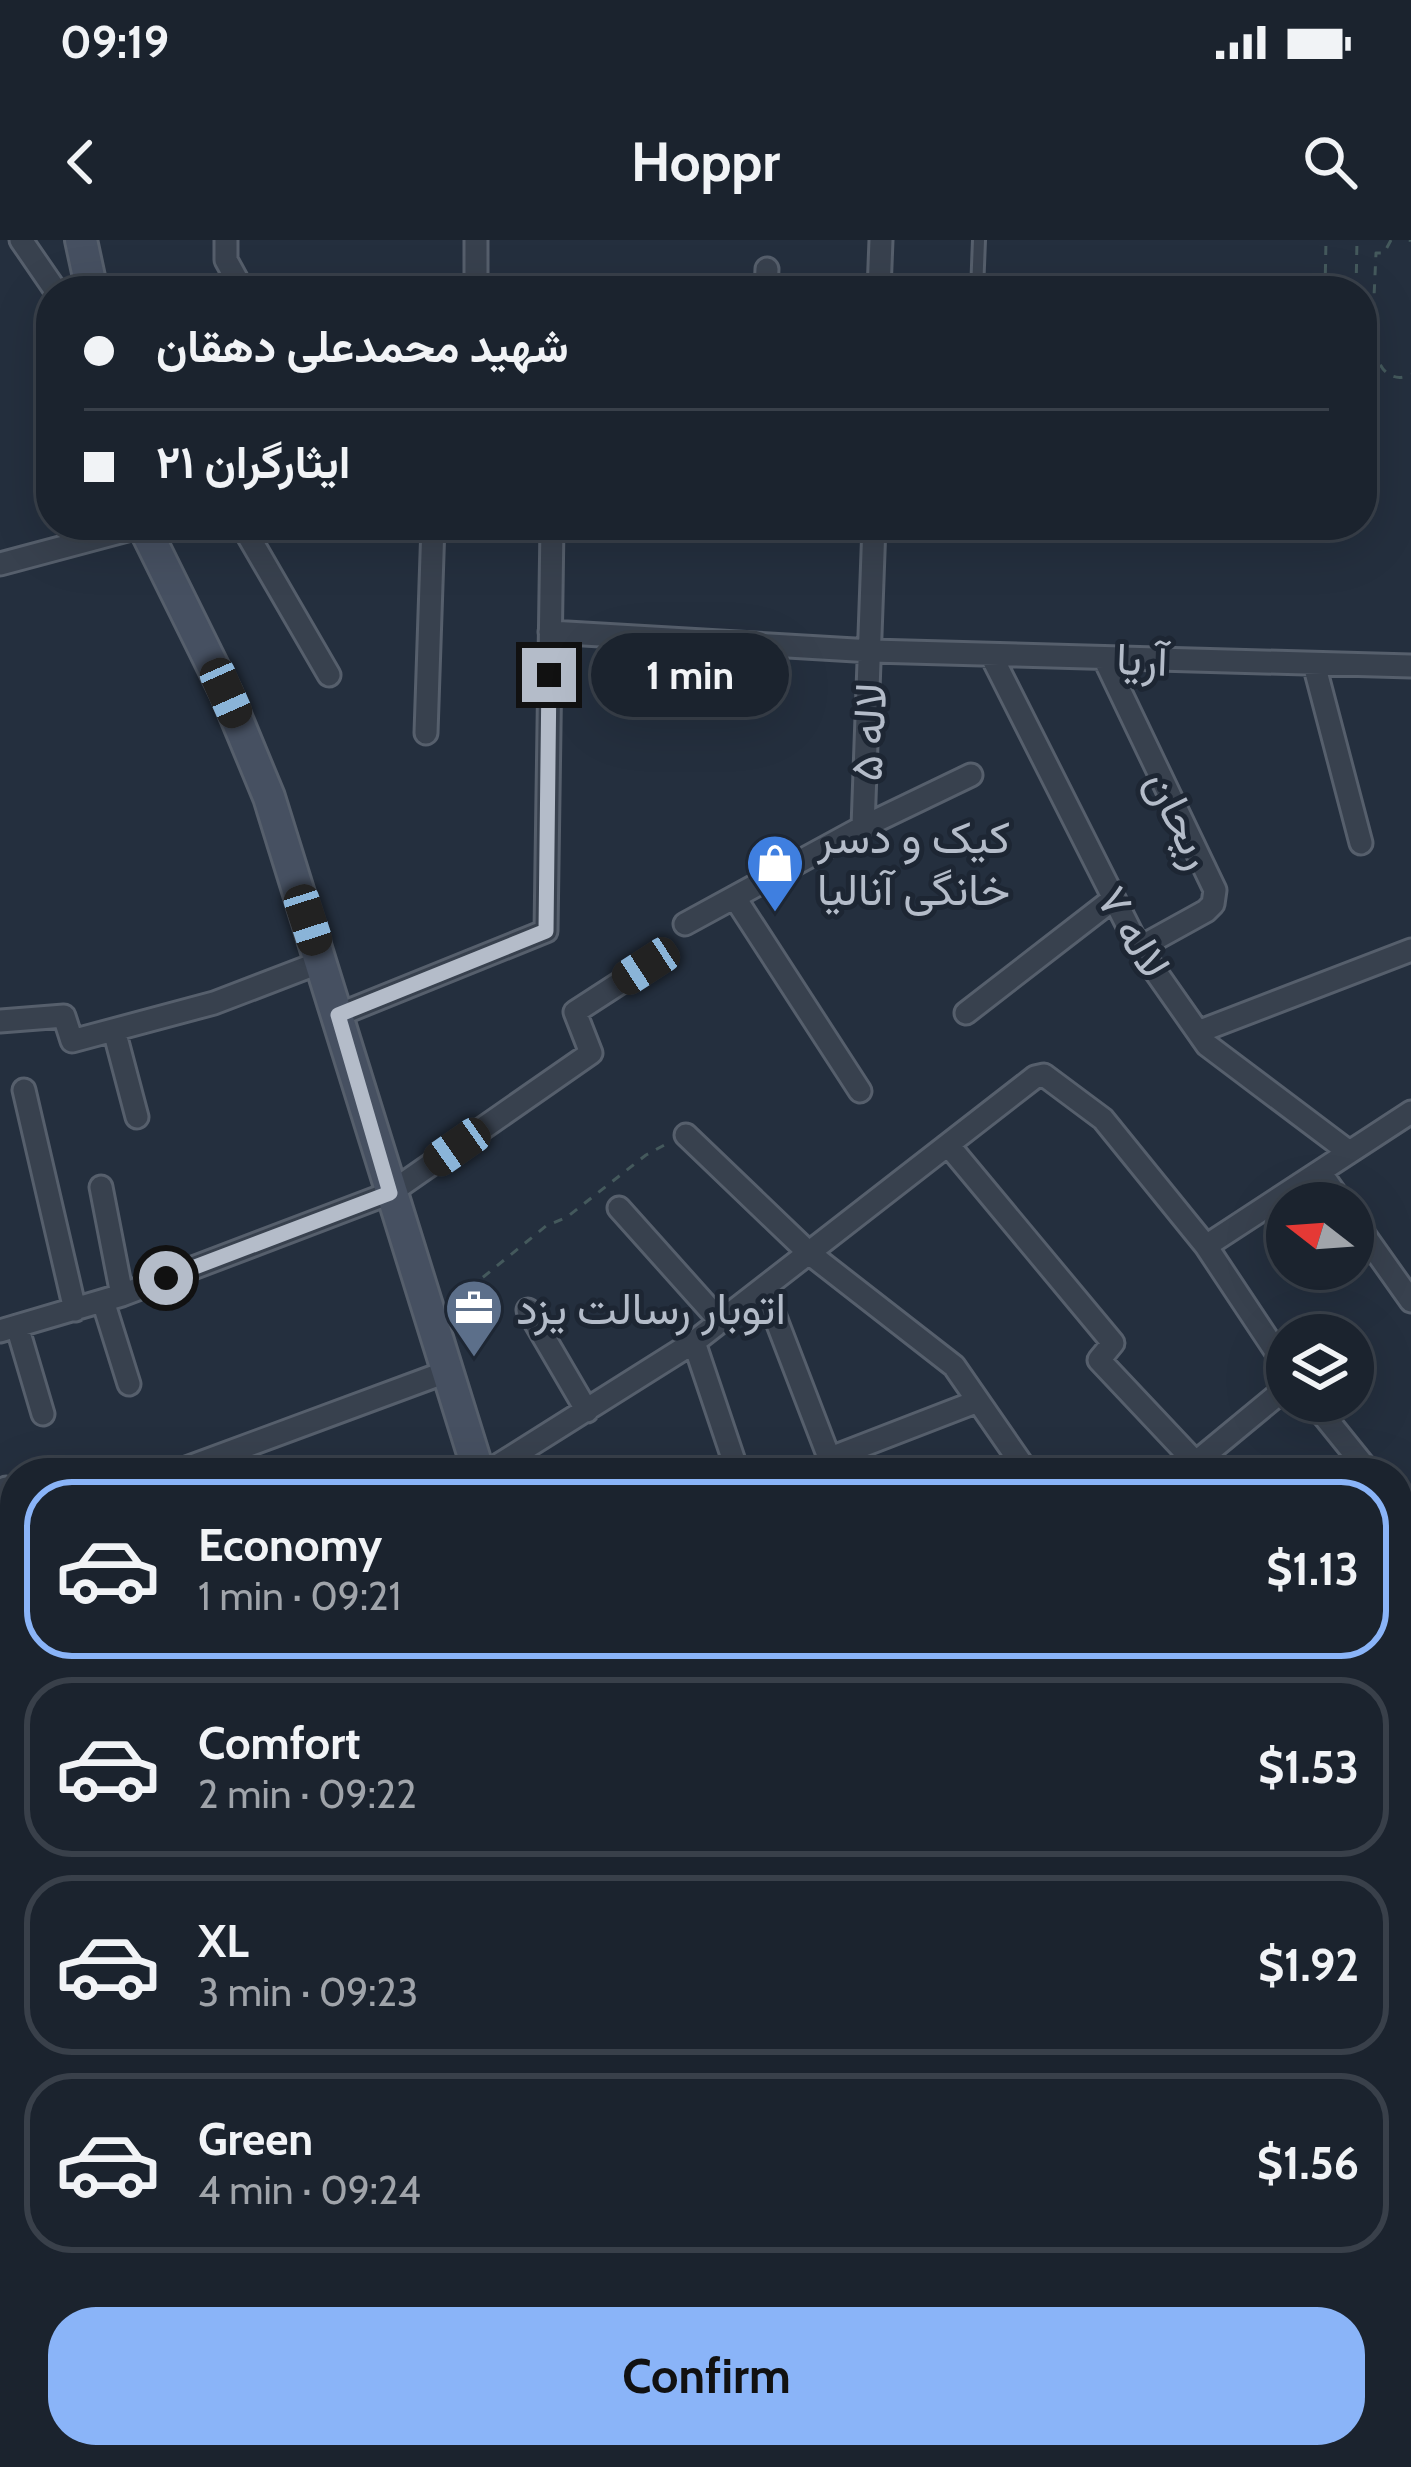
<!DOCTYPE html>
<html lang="en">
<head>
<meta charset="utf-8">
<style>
  :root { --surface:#1b232e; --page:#282f3a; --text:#f1f3f6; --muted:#a0a4aa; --line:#39404a; --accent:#8ab4f8 }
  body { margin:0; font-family:Cabin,Vazirmatn,sans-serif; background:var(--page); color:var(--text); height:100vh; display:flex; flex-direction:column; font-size:45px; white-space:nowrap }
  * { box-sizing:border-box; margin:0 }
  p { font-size:39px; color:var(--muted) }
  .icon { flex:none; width:66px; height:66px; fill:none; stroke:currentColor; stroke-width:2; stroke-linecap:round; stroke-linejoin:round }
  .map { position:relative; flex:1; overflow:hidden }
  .panel { position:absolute; left:0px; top:1218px; width:1413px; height:1011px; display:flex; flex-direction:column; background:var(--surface); border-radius:48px 48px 0 0; box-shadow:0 12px 48px #0002,0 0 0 3px var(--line) }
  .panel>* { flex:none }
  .hud { position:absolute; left:36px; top:36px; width:1341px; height:264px; border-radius:48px; box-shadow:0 12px 48px #0002,0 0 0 3px var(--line); display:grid; align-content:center; height:264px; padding:0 48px; background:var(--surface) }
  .needle { width:78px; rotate:287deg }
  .controls { position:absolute; left:1266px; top:942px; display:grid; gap:24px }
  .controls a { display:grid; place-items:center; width:108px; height:108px; border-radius:50%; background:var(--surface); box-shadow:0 12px 48px #0002,0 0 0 3px var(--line); font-size:60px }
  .end { position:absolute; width:54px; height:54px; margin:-27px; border:15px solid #b4bcc9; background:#111; box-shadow:0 0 0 6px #111 }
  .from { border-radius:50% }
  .bubble { position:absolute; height:84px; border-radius:42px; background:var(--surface); box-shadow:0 12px 48px #0002,0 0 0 3px var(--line); font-size:39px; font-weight:700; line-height:84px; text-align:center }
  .car { position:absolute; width:36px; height:72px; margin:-36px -18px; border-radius:15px; box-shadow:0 0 9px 3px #0007; background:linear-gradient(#222 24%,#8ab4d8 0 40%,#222 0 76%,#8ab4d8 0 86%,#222 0) }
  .hud b { display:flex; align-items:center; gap:42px; height:114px; font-size:45px }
  .hud b+b { border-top:3px solid var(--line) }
  .hud i { width:30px; height:30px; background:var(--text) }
  ul { padding:21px 0 0; list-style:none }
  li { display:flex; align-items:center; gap:36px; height:180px; margin:0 24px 18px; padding:0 24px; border:6px solid var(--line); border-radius:48px }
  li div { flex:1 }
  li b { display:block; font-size:45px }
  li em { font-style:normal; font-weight:700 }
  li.on { border-color:var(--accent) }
  li>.icon { width:108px; height:108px; stroke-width:1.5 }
  .button { display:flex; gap:24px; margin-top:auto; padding:24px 48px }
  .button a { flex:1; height:138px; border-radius:48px; background:var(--accent); color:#111; font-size:48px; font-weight:700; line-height:138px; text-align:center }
  .status { display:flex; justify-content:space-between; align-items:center; height:84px; padding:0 60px; background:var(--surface); direction:ltr }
  .status svg { height:33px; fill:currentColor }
  header { display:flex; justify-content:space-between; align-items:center; height:156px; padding:0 48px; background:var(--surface); font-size:54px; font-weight:700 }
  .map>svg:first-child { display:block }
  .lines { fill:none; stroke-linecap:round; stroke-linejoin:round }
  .lane-casing { stroke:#565f6c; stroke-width:16 }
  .street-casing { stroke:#565f6c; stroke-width:27 }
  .secondary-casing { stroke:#565f6c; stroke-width:36 }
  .path { stroke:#44595c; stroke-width:3; stroke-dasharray:9 9; stroke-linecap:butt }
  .lane { stroke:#38414e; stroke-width:10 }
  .street { stroke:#38414e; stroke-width:21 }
  .secondary { stroke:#465061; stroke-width:30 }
  .route { stroke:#b4bcc9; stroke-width:15 }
  .labels { text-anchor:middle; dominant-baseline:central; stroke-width:10; stroke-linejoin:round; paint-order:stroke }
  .street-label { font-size:45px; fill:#b4bcc9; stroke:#1d2633 }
  .poi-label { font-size:45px; fill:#b4bcc9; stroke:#1d2633; text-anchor:start }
</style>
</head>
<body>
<div class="status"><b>09:19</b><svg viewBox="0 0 49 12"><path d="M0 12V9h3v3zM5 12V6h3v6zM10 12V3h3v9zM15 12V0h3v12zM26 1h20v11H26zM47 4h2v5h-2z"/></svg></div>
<header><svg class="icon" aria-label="back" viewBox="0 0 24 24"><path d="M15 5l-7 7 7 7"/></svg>Hoppr<svg class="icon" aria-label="search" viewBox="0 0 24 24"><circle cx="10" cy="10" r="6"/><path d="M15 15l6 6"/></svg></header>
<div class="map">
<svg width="1411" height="2227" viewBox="0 0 1411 2227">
  <rect width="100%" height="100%" fill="#242f3e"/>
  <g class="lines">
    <defs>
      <path id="lane" d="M977,51L979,0"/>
      <path id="street" d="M21,0L56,51
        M226,0V20L243,51
        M476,51V0
        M766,51L767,29
        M879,51L881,0
        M242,285L329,435
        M0,324L146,285
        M550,392L872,411L1411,426
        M991,415L1139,708L1207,805L1349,912
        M1104,418L1215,650L1213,664L1206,671L1139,708
        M1314,424L1361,603
        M426,493L433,285
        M863,587L874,285
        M735,658L860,851
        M685,684L863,587L971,535
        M966,773L1112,660
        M338,775L546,691L552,285
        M0,781L64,776L72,801L214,763L321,722
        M114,790L137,877
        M1198,792L1411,710
        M24,850L75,1070
        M686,895L809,1013L954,1126L1028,1233
        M949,906L1113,1103L1099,1120L1196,1223
        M1320,932L1342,963
        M101,947L122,1055
        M619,968L721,1082
        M1353,979L1411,1061
        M1206,1006L1411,872
        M764,1048L835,1233
        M103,1061L129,1144
        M528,1070L587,1171
        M17,1086L43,1174
        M0,1091L122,1055L390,953L591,813L575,772L646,726
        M694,1102L738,1233
        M1312,1161L1370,1233
        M828,1219L978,1161
        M173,1233L446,1132
        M486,1233L694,1102L1035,837L1044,835L1103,879L1206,1006L1287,1128
        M1183,1233L1287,1147
        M6,1248L15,1279
        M1398,1268L1411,1284
        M1398,1454L1411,1446
        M0,1541L15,1537
        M0,1610L9,1645
        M0,1752L15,1748
        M0,1876L15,1873
        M1398,1929L1411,1922
        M0,1952L15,1948
        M0,2038L15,2034
        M1398,2128L1411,2151
        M0,2155L15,2150
        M1398,2175L1411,2167
        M371,2214L375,2227
        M469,2214L484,2219L486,2227
        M983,2214L989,2227
        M1140,2214L1147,2227
        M1353,2214L1359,2227
        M0,2221L1,2227
        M1310,2227L1333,2214"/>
      <path id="secondary" d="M81,0L92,51
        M143,285L226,453L269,557L479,1233
        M890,2214L897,2227"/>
    </defs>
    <use href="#lane" class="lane-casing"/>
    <use href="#street" class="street-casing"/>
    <use href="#secondary" class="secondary-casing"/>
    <path class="path" d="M1391,0L1384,13H1376L1371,123L1379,122C1384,135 1398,142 1411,134
      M1409,0L1411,1
      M1325,51L1326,0
      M1356,51L1357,0
      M455,1060L546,986L567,977L646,915L668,903"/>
    <use href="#lane" class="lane"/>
    <use href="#street" class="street"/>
    <use href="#secondary" class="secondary"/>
  </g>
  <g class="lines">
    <path class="route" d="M166,1038L390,953L338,775L546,691L549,435"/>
  </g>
  <defs>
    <symbol id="shop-pin" viewBox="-11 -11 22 30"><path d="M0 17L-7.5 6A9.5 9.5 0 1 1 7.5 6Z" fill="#3f7fe0" stroke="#1d2633"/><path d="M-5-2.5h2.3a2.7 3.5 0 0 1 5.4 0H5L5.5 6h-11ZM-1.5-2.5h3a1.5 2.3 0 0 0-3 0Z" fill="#fff"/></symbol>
    <symbol id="office-pin" viewBox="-11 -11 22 30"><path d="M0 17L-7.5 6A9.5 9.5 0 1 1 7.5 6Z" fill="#5c6f8a" stroke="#1d2633"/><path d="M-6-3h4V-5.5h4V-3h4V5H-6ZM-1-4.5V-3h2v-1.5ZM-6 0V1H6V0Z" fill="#fff"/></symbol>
  </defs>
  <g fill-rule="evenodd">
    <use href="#shop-pin" x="742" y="590" width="66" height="90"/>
    <use href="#office-pin" x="441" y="1035" width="66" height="90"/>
  </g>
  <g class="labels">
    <g class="street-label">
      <text transform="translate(1142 419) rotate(2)">آریا</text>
      <text transform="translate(868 492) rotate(-87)">لاله ۵</text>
      <text transform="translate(1181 579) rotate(64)">ریحان</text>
      <text transform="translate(1134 692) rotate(59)">لاله ۷</text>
    </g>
    <g class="poi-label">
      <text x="817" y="597">کیک و دسر<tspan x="817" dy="52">خانگی آنالیا</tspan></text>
      <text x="516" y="1068">اتوبار رسالت یزد</text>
    </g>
  </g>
</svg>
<div class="controls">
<a><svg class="needle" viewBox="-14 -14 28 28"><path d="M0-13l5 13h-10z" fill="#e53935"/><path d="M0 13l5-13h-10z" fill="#a0a4aa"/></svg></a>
<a><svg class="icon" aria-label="layers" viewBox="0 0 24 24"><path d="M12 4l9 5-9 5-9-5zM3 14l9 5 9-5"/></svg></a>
</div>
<i class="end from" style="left:166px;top:1038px"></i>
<i class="end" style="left:549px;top:435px"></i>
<div class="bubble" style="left:591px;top:393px;width:198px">1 min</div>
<i class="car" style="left:226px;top:453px;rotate:156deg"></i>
<i class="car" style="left:308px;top:680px;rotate:162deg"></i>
<i class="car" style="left:646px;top:726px;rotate:237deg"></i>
<i class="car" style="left:457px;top:907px;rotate:235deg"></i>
<div class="hud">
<b><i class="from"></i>شهید محمدعلی دهقان</b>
<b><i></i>ایثارگران ۲۱</b>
</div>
<section class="panel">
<ul>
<li class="on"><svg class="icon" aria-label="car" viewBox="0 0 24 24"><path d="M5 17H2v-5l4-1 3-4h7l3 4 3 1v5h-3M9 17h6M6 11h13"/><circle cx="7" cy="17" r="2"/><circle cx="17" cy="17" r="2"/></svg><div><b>Economy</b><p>1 min · 09:21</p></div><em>$1.13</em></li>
<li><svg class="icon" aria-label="car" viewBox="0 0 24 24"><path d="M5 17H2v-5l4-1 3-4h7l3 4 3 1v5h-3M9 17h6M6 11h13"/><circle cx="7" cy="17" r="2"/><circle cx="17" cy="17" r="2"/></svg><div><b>Comfort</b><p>2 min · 09:22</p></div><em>$1.53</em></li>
<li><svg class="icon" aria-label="car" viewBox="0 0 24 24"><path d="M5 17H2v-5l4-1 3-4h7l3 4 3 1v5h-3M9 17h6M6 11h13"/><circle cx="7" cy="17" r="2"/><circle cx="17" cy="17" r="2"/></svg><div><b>XL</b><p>3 min · 09:23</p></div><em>$1.92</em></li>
<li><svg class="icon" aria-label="car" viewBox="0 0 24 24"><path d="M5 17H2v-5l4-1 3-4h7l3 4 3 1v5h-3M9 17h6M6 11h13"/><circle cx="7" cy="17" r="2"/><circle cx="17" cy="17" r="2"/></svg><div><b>Green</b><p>4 min · 09:24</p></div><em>$1.56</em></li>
</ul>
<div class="button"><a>Confirm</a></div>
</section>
</div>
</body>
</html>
